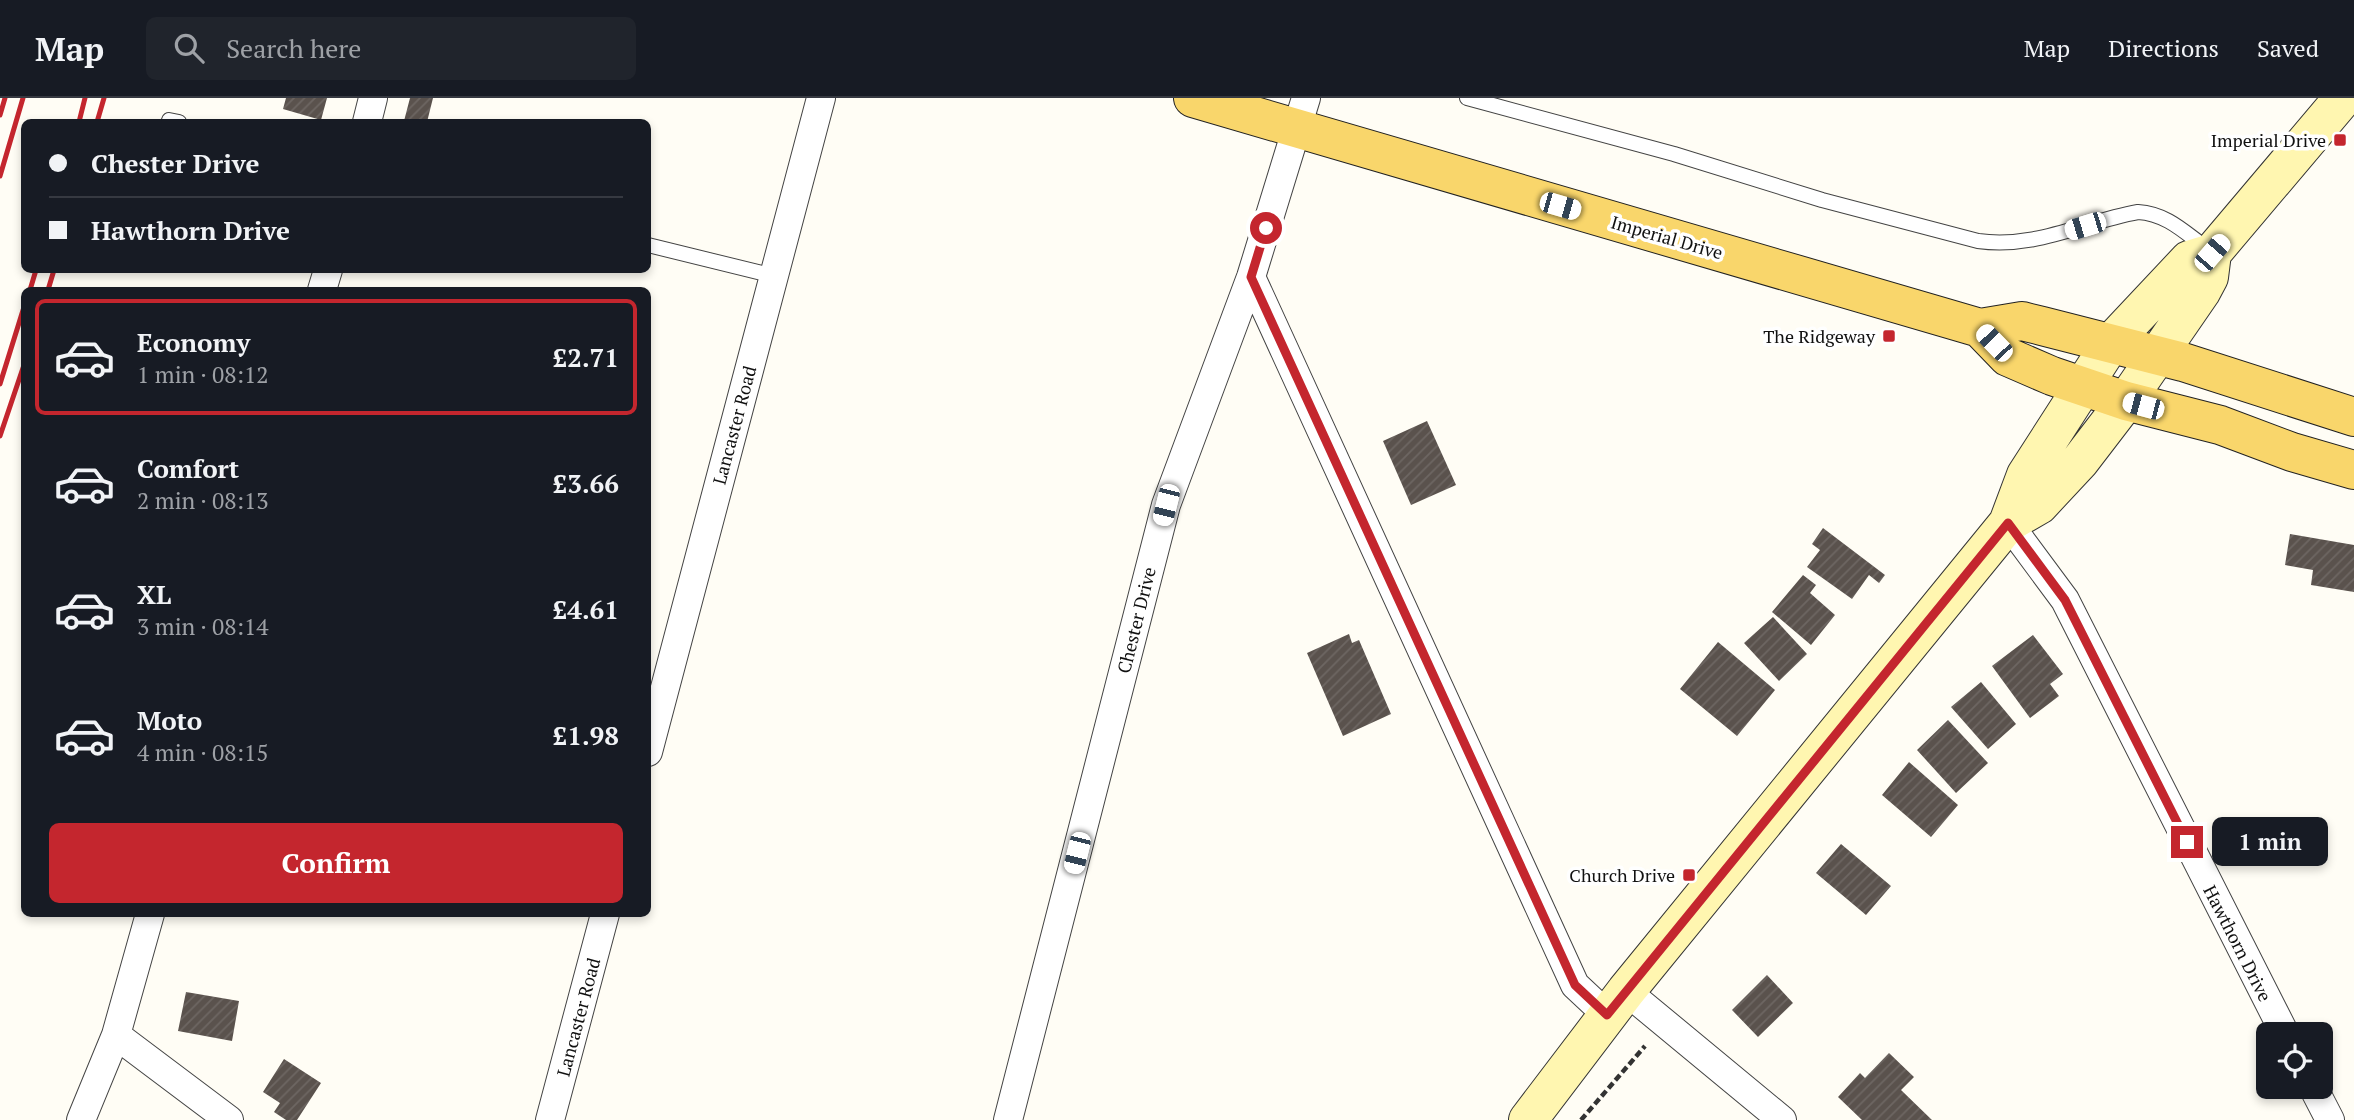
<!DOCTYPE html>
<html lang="en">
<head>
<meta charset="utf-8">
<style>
  :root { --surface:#171b24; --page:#20242c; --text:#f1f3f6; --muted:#9ea1a6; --line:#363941; --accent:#c4262e }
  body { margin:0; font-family:"PT Serif",serif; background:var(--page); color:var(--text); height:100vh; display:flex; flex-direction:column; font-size:26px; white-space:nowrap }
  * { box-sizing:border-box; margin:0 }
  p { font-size:23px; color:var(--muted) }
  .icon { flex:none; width:38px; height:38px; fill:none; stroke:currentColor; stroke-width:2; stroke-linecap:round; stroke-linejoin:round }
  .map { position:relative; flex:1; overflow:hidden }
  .side { position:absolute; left:21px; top:189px; width:630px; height:630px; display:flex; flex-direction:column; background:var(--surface); border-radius:10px; box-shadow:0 4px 10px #0003 }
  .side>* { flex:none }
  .hud { position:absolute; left:21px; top:21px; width:630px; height:154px; border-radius:10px; box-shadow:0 4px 10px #0003; display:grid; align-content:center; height:154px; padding:0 28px; background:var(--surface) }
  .controls { position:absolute; left:2256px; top:924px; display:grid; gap:14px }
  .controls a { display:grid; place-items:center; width:77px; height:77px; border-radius:10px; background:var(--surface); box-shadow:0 4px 10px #0003; font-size:35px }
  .end { position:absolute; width:32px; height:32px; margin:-16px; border:9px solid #c4262e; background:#fff; box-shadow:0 0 0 4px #fff }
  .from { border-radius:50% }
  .bubble { position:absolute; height:49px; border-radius:10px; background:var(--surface); box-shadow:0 4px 10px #0003; font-size:23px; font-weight:700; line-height:49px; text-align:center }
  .car { position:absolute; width:21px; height:42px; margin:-21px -10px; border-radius:9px; box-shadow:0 0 5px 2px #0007; background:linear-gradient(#fff 24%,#345 0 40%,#fff 0 76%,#345 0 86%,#fff 0) }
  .hud b { display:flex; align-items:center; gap:24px; height:66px; font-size:26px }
  .hud b+b { border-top:2px solid var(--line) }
  .hud i { width:18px; height:18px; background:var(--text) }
  ul { padding:12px 0 0; list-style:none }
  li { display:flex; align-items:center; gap:21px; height:116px; margin:0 14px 10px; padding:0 14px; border:4px solid transparent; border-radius:10px }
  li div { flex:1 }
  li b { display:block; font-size:26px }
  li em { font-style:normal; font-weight:700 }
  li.selected { border-color:var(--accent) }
  li>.icon { width:63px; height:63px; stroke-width:1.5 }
  .action { display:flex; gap:14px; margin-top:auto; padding:14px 28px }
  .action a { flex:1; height:80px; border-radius:10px; background:var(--accent); color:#fff; font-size:28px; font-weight:700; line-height:80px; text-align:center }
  header { display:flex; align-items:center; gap:42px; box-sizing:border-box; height:98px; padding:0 35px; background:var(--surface); border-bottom:2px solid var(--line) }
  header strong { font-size:33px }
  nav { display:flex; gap:38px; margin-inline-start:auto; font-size:24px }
  .search { width:490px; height:63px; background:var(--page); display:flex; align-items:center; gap:18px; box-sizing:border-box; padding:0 24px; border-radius:10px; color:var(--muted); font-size:26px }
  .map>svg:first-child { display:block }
  .building { fill:url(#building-hatch) }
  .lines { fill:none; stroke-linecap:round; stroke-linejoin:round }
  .lane-casing { stroke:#444; stroke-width:16 }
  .street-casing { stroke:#444; stroke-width:30 }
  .secondary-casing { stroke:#333; stroke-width:40 }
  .primary-casing { stroke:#222; stroke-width:40 }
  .path { stroke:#333; stroke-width:4.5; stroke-dasharray:7 3.5; stroke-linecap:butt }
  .lane { stroke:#fff; stroke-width:14 }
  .street { stroke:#fff; stroke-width:28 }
  .secondary { stroke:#fff6b0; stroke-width:38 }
  .primary { stroke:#f9d66b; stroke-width:38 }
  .rail { stroke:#c4262e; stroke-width:5 }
  .route { stroke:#c4262e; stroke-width:9 }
  .poi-dot { fill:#c4262e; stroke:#fff; stroke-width:2.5 }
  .labels { text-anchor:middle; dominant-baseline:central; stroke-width:7; stroke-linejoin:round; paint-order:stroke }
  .poi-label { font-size:18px; fill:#111; stroke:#fff; text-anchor:end }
  .street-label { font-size:18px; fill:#111; stroke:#fff }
</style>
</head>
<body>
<header>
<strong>Map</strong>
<div class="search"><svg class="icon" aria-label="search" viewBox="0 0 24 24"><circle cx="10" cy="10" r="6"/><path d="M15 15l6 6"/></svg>Search here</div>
<nav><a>Map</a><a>Directions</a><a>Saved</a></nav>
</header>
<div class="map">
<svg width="2354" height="1022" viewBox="0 0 2354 1022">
  <defs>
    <pattern id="building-hatch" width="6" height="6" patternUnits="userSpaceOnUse" patternTransform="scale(1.75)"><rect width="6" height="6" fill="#5a524d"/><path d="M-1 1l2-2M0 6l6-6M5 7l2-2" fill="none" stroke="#6d6662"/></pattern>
  </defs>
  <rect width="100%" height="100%" fill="#fffdf5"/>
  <path class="building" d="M286,0H327L321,22L283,11Z
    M410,0H433L427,24L404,23Z
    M1427,323L1456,387L1411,407L1383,343Z
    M1823,430L1885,477L1879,485L1869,477L1852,501L1807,469L1820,452L1812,446Z
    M2290,436L2354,447V494L2311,487L2313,472L2285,467Z
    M1803,477L1816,487L1810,495L1835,517L1811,547L1772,514Z
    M1773,519L1807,556L1779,583L1744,545Z
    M1349,536L1352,545L1359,542L1391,616L1343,638L1307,555Z
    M2033,537L2063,576L2050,586L2059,598L2030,620L1992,568Z
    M1718,544L1775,592L1737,638L1680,591Z
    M1981,584L2016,626L1988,651L1951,609Z
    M1948,622L1988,665L1956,695L1917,652Z
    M1909,664L1958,707L1931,739L1882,697Z
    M1841,746L1891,788L1866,817L1816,775Z
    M1767,877L1793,905L1758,939L1732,912Z
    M186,894L239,903L232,943L178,933Z
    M1889,955L1914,979L1901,992L1932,1022H1862L1838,999L1860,975L1865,980Z
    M284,961L321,985L297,1022H286L274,1014L280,1005L263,994Z"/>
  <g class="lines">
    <defs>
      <path id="lane" d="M1467,0L1674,56L1822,102L1978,143C2037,151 2082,124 2138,114C2168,116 2185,135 2209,152
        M169,22L179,24
        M648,147L774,178"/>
      <path id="street" d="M367,24L373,0
        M1251,179L1575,887L1607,917
        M322,192L328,172
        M2008,425L2065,502L2285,936
        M648,654L821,0
        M1626,893L1782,1022
        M116,937L229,1022
        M2313,989L2330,1022
        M81,1022L116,937L150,816
        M550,1022L605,816
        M1008,1022L1166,407L1251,179L1306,0"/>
      <path id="secondary" d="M2008,425L2039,407L2080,363L2126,303L2201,194L2209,179L2212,155L2343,0
        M1528,1022L1626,893L2008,425L2026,377L2111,245L2189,162L2212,155"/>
      <path id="primary" d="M1193,0L1980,230L2022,223L2042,228L2183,264L2354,319
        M1980,230L2008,259L2052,278L2126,303L2220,327L2292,354L2354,372"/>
    </defs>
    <use href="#lane" class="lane-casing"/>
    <use href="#street" class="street-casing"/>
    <use href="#secondary" class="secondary-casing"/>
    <use href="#primary" class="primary-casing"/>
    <path class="path" d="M1581,1022L1645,948"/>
    <use href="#lane" class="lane"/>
    <use href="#street" class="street"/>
    <use href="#secondary" class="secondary"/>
    <use href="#primary" class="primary"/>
    <path class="rail" d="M0,17L5,0
      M79,24L85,0
      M97,24L104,0
      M0,78L23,0
      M30,192L36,172
      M48,192L54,172
      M0,286L24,209
      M0,338L24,267"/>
  </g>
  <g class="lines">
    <path class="route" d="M1266,130L1251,179L1575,887L1607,917L2008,425L2065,502L2187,744"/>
  </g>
  <g class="poi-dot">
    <rect x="2333" y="35" width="14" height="14" rx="3.5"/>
    <rect x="1882" y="231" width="14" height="14" rx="3.5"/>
    <rect x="1682" y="770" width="14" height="14" rx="3.5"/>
  </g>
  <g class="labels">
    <g class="poi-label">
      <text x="2326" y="42">Imperial Drive</text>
      <text x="1875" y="238">The Ridgeway</text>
      <text x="1675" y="777">Church Drive</text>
    </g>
    <g class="street-label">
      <text transform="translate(1667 139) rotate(16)">Imperial Drive</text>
      <text transform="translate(734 327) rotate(-75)">Lancaster Road</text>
      <text transform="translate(1136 522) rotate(-76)">Chester Drive</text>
      <text transform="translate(2238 845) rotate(63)">Hawthorn Drive</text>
      <text transform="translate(578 919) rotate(-75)">Lancaster Road</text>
    </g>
  </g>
</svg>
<div class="controls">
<a><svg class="icon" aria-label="locate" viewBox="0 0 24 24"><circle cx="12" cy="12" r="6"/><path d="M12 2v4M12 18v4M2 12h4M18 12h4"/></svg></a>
</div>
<i class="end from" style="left:1266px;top:130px"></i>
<i class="end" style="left:2187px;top:744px"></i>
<div class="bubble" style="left:2212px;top:719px;width:116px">1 min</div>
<i class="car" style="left:1560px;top:108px;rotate:106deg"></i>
<i class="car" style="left:2085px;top:128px;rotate:253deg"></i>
<i class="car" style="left:2212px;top:155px;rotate:41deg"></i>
<i class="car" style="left:1994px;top:245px;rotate:316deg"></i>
<i class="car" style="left:2143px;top:308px;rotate:285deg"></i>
<i class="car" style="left:1166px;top:407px;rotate:194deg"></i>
<i class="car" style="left:1077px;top:755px;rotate:194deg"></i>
<div class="hud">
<b><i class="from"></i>Chester Drive</b>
<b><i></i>Hawthorn Drive</b>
</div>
<section class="side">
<ul>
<li class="selected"><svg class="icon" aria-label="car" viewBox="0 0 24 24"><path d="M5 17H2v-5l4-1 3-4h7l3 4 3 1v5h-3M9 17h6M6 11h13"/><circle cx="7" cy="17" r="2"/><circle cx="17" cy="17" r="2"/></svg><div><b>Economy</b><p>1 min · 08:12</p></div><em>£2.71</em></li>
<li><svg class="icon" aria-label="car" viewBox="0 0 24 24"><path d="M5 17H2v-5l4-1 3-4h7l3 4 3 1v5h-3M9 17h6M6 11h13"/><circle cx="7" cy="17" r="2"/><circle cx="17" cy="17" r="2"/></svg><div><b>Comfort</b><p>2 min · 08:13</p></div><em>£3.66</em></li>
<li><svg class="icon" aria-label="car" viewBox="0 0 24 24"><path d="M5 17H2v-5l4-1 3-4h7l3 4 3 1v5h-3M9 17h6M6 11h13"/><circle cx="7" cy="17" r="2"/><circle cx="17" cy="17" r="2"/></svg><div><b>XL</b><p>3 min · 08:14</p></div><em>£4.61</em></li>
<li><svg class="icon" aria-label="car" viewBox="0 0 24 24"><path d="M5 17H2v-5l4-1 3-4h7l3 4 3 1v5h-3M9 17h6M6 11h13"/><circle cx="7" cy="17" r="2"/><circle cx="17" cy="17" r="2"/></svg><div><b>Moto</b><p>4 min · 08:15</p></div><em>£1.98</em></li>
</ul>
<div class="action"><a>Confirm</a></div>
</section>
</div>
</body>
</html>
